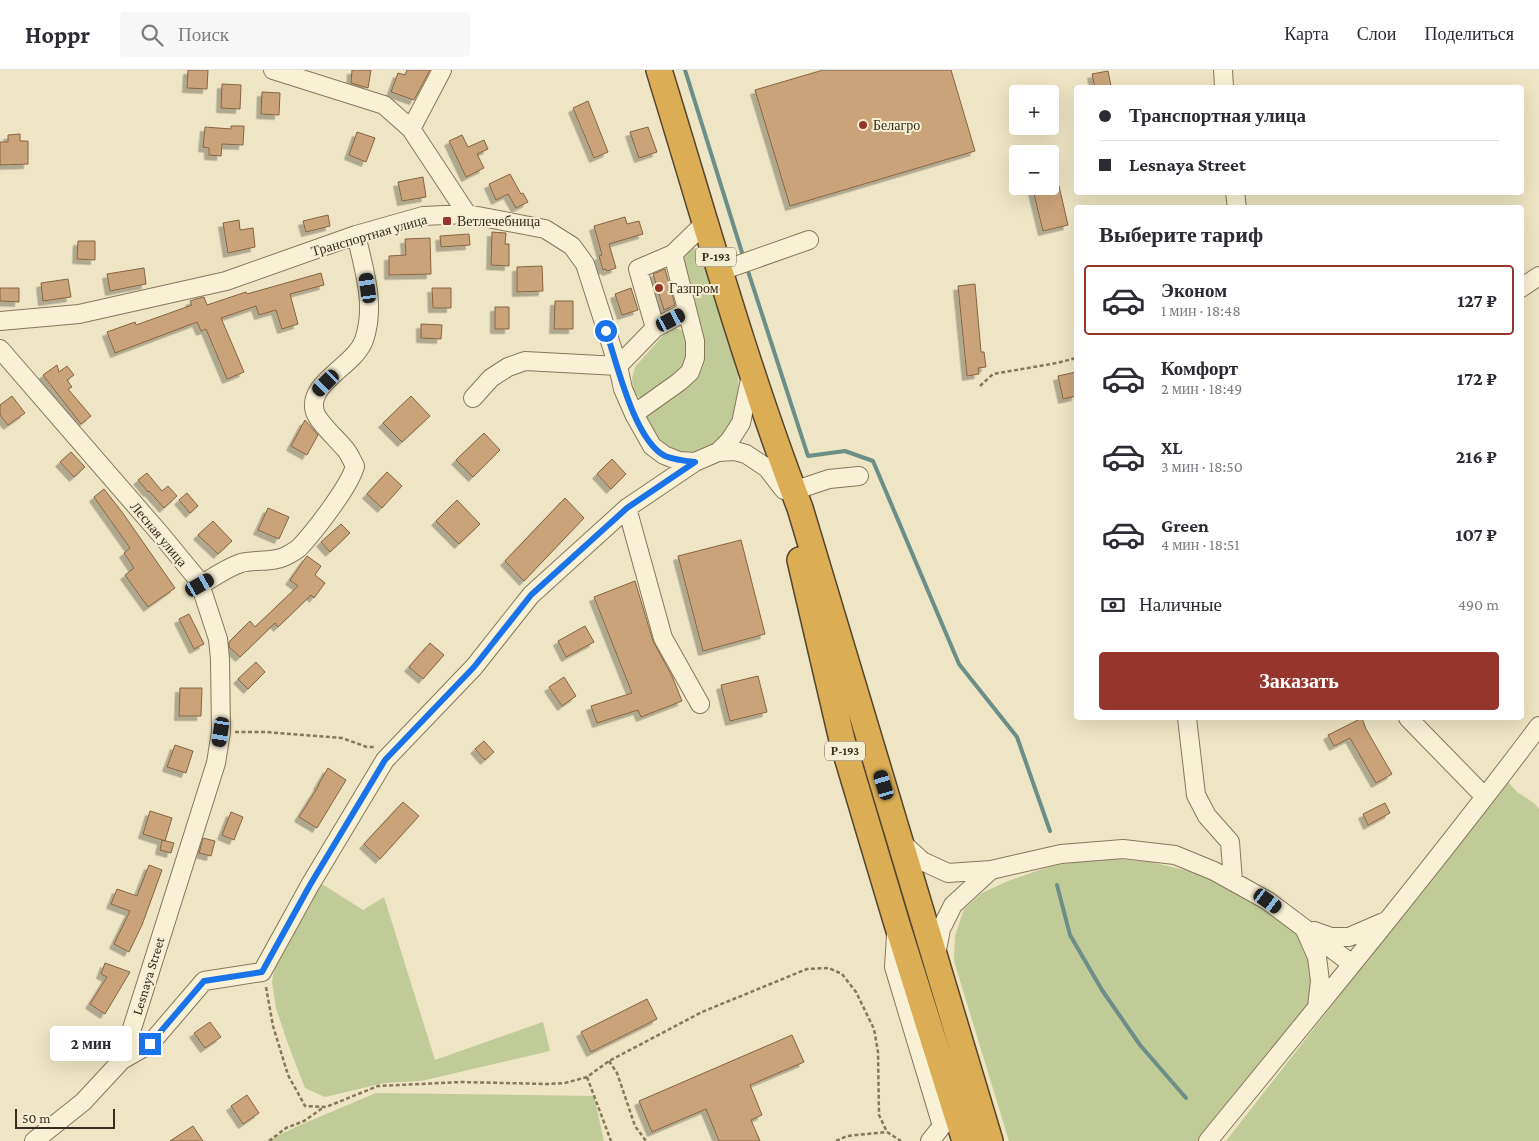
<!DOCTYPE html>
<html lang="ru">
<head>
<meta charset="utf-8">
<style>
  :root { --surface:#fff; --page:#f7f7f7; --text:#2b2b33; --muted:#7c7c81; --line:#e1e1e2; --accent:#95352b }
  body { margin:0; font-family:"Crimson Pro",serif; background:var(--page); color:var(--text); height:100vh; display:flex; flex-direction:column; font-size:19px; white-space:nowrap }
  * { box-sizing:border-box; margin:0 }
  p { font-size:16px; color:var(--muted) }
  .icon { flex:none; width:28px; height:28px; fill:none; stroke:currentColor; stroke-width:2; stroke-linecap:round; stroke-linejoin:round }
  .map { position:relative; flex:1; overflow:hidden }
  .details { position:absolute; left:1074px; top:135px; width:450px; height:515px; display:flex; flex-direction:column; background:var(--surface); border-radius:5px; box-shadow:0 5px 20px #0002 }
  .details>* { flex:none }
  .hud { position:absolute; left:1074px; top:15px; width:450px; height:110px; border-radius:5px; box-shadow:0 5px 20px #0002; display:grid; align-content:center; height:110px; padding:0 25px; background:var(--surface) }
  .buttons { position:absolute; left:1009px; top:15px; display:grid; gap:10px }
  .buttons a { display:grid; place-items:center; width:50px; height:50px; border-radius:5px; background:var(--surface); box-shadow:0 5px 20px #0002; font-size:25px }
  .scale { position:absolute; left:15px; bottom:12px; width:100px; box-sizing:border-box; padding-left:5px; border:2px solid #372d1e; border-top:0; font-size:14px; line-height:18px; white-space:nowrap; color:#372d1e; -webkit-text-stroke:4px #f5eed2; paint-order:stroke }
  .end { position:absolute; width:22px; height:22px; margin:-11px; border:6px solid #1a73e8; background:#fff; box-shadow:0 0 0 2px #fff }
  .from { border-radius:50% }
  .bubble { position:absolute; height:35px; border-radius:5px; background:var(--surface); box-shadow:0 5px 20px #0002; font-size:16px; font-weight:700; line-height:35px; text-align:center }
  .car { position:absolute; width:15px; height:30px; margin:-15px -8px; border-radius:6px; box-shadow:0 0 4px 1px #0007; background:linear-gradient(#222 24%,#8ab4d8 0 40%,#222 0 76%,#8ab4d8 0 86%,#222 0) }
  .hud b { display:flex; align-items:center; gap:18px; height:48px; font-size:19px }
  .hud b+b { border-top:1px solid var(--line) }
  .hud i { width:12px; height:12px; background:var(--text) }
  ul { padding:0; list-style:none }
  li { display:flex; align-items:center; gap:15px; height:70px; margin:0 10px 8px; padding:0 15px; border:2px solid transparent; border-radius:5px }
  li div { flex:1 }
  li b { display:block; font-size:19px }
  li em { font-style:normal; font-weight:700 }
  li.active { border-color:var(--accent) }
  li>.icon { width:45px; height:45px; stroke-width:1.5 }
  h2 { padding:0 25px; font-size:22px; line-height:60px }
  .pay { display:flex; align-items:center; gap:12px; height:55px; padding:0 25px; font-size:19px }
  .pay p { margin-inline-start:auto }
  .cta { display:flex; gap:10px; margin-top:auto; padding:10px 25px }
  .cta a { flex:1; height:58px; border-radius:5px; background:var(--accent); color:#fff; font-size:20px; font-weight:700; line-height:58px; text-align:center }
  header { display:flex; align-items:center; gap:30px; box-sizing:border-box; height:70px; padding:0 25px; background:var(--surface); border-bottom:1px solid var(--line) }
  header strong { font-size:24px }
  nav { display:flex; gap:28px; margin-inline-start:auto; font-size:18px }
  .search { width:350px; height:45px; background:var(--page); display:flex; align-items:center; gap:12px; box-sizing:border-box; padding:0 18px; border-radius:5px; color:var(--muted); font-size:19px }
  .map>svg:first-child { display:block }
  .green { fill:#c0cb97 }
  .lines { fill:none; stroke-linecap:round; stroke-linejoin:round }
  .stream { stroke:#6c8e89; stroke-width:4 }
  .building { fill:#cba37a; stroke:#866340; filter:url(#shadow) }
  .minor-casing { stroke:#87775a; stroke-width:20 }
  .highway-casing { stroke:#55442e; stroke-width:28 }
  .path { stroke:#87775a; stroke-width:2.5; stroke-dasharray:4 2.5; stroke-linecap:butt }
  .minor { stroke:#f8f1d6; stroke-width:18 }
  .highway { stroke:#dbae55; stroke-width:25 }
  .route { stroke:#1a73e8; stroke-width:6 }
  .poi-dot { fill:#95352b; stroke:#f5eed2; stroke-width:2 }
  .labels { text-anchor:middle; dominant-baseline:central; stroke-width:4; stroke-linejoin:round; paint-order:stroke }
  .shield { fill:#f5eed2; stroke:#706754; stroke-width:1 }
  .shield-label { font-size:12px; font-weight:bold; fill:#372d1e }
  .poi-label { font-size:14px; fill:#372d1e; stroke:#f5eed2; text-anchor:start }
  .street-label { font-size:14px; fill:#372d1e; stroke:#f5eed2 }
</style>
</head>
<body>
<header>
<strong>Hoppr</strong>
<div class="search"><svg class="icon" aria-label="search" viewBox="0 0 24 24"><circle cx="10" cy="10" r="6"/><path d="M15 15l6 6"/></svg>Поиск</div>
<nav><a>Карта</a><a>Слои</a><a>Поделиться</a></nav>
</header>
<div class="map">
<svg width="1539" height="1071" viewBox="0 0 1539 1071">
  <defs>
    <filter id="shadow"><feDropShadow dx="-4.5" dy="4.5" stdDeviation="0" flood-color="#0004"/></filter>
  </defs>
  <rect width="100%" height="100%" fill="#ede5c3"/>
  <path class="green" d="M687,178C697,177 700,180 705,188L738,306L739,326L729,362L706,381L686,385L659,374L646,357V347L650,339L689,310L681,186Z
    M675,258L684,261L689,266L685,300L641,329L636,325L633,318L632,308L635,297L666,262Z
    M1507,711L1517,722L1534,733L1539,739V1071H1226Z
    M1115,789L1151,792L1196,803L1234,820L1268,841L1297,864L1308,880L1314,894L1312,930L1197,1071H1009L954,891L955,866L964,839L982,823L1008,811L1048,797L1080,791Z
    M319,812L363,840L384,827L435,990L543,952L550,981L421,1011L384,1013L325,1027L305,1018L288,974L276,938L272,912L275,893Z
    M376,1023L594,1026L604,1071H267L298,1056Z"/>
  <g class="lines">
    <path class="stream" d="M685,0L744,189
      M747,198L808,386L845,381L873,391L959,594L1017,667L1050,761
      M1057,815L1070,865L1102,920L1140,975L1186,1028"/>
  </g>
  <path class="building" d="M188,0H208L207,19L187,18Z
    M352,0H371L368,18L351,13Z
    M407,0H430L414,30L391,22L398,3L405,5Z
    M823,0H951L975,81L790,136L755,20Z
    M1108,1L1111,16L1095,18L1092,4Z
    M222,14L241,15L240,39L221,38Z
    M262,22L280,23L279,45L261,44Z
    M588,31L608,82L594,88L573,38Z
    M231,56H244L243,75L222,74L221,86L209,85V78L203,77L205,57L231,59Z
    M648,57L657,82L639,88L630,62Z
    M357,62L375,68L366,92L349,85Z
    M20,64V71H28V94L0,95V72H8V65Z
    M462,65L468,77L484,70L488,79L477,84L484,98L466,107L449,71Z
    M510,104L521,124L523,123L528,132L516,138L508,124L496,130L489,114Z
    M423,107L426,127L402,131L398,112Z
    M1032,116H1059L1068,155L1043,161Z
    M328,145L330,156L306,162L303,151Z
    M625,147L627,154L639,151L643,164L609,174L616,198L607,201L606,199L603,200L599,186L602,185L594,156Z
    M239,150L240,160L253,158L255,177L228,183L223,153Z
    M492,162L506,163L505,174H509V196L491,195Z
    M469,164L470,175L441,177L440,166Z
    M430,168L431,204L389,205V186L406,185L405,169Z
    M78,171H95V190L77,189Z
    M542,196L543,221L517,222V197Z
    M144,198L146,214L110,221L107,204Z
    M665,199L675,235L664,240L653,204Z
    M321,203L324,215L290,224L298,254L282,259L276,240L259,245L256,236L221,248L244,302L227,309L206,259L201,261L197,252L115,283L107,262L135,252L136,255L192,235L190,231L196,229L204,227L207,235L246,222L247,224Z
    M68,209L71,227L43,231L41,213Z
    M975,214L981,282H984L986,297L978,298L979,304L967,306L958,216Z
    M0,218H19V232L0,231Z
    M432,218H451V238H433Z
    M631,218L638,240L622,245L615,224Z
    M555,231H573V259H554Z
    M495,237H509V259H495Z
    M421,254L442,255L441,269L421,268Z
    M57,295L59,302L67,296L74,305L67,310L72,317L68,319L91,346L81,354L43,305Z
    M1076,302V326L1063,329L1058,306Z
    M12,326L25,343L8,355L0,345V335Z
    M411,326L430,346L402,372L383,353Z
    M305,350L318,365L307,385L291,376Z
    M484,363L500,380L473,407L456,390Z
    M71,382L85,397L74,407L60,392Z
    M612,389L626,404L611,419L597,404Z
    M387,402L402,416L382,438L367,424Z
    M147,403L162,421L168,416L177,426L164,438L149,421L148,422L138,410Z
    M104,419L122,442L175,518L148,537L125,505L134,498L124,483L130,478L94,427Z
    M187,423L198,436L190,443L179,430Z
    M565,428L584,448L524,511L505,491Z
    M457,430L480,454L459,474L436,451Z
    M268,438L289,447L279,469L258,460Z
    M213,451L232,471L218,484L198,465Z
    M341,454L350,463L330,482L321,472Z
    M741,470L765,564L703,581L678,486Z
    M307,486L321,496L315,505L325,513L314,528L311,525L278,557L275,553L240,587L229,577V572L250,551L255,557L298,516L290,510Z
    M635,511L653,571L672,606L682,631L641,647L638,640L597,653L591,636L632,623L594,527Z
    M189,544L204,574L194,579L179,549Z
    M585,556L594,572L566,587L558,571Z
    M430,573L444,585L423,609L409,597Z
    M256,592L265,602L248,619L238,609Z
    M758,606L767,642L730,651L721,615Z
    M564,607L576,626L562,636L549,617Z
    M180,618H202L201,646H179Z
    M1362,648L1366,659L1392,704L1376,713L1350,668L1334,676L1328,665Z
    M484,671L494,682L485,690L475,679Z
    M175,675L193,681L186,703L167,697Z
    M328,698L346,710L317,758L299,747L319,715H318Z
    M403,732L419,746L380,789L364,774Z
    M1385,733L1390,743L1368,755L1363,744Z
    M150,741L172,748L165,771L143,764Z
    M231,742L243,747L234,770L222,765Z
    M203,768L215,771L211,786L199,783Z
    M162,770L174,773L171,783L160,780Z
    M149,795L162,800L142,855L129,882L114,874L130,841L111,834L117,819L137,826Z
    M105,893L130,902L105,944L90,934L107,907L101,904Z
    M647,929L657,949L591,982L581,962Z
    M210,952L221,967L205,978L194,963Z
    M792,965L804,992L750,1015L762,1045L751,1050L760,1071H719L706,1039L652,1062L639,1031Z
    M247,1025L259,1043L243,1054L231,1036Z
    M193,1056L203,1071H170Z"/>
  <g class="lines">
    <defs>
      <path id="minor" d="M273,0L384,35L411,59L467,144
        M1223,0L1224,18
        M411,59L442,0
        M1235,122L1237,138
        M721,201L809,170
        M1521,218L1539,206
        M0,251L79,244L226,211L356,165L423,146L467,144L545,159L572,176L585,194L618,296L623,319L634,344L652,376L664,385L679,391L695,392L718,382L735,381L746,384L767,398L784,420
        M655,258L687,241
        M0,279L162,466L199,511L218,569L220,589L221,662L216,693L122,990L83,1032L34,1071
        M473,328L491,308L508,297L525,291L618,296L655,258L638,199L673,184L706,152
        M634,344L679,312L690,302L695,288V271L673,184
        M718,382L730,370L741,353L751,305
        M793,421L829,409L859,406
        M627,438L663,568L700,634
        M200,515C213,508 226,498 241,493C255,489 272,493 286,486C290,484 295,481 299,478C314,462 350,416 355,396C352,391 350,385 346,380C338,370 318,352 315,342C306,313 355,296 364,270C376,236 364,199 356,165
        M1187,648L1196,725L1207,746L1230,772L1233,811
        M1408,648L1485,727
        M900,771L922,791L948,803L991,800L1061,784L1123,779L1175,785L1214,801L1268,831L1352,894
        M1305,860L1317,887L1320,911L1317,937
        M1314,861L1331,867H1349L1386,851
        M896,865L894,897L942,1056L930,1071
        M936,885L941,859L953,835L991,800
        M122,990L150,974L204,911L262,902L310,815L385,690L474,597L531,525L627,438L695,392
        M1208,1071C1320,934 1433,797 1539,656"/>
      <path id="highway" d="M659,0C704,146 745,295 800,438L990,1071
        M800,490L842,670L897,854L965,1071"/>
    </defs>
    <use href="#minor" class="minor-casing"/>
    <use href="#highway" class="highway-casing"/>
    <path class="path" d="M980,316L993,304L1057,293L1076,288
      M235,662H266L342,668L367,677H375
      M266,917L273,956L288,1005L305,1036L326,1037L378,1016L461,1012L547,1014L565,1013L587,1007L609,991L702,942L807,899L829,898L842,904L856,922L874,959L878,982L879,1045L887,1062L901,1071
      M609,991L617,1003L635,1056L646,1071
      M587,1007L611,1071
      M269,1071L286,1058L304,1051L324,1037
      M836,1071L847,1066L887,1062"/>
    <use href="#minor" class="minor"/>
    <use href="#highway" class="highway"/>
  </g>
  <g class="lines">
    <path class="route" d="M150,974L204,911L262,902L310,815L385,690L474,597L531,525L627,438L695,392C685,391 675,390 665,386C634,370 617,293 606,261"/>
  </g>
  <g class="poi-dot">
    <circle cx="863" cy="55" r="5"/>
    <rect x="442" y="146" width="10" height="10" rx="2.5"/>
    <circle cx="659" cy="218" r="5"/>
  </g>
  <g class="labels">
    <g class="shield">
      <rect x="696" y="177.5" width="40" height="19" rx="4"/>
      <rect x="825" y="671.5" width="40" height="19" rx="4"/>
    </g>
    <g class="shield-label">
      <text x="716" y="187">Р-193</text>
      <text x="845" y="681">Р-193</text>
    </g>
    <g class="poi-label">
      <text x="873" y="55">Белагро</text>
      <text x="457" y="151">Ветлечебница</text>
      <text x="669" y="218">Газпром</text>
    </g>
    <g class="street-label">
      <text transform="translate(369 165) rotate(-16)">Транспортная улица</text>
      <text transform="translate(159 464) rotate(50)">Лесная улица</text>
      <text transform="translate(148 906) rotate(-73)">Lesnaya Street</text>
    </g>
  </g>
</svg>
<div class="buttons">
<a>+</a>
<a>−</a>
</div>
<div class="scale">50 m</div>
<i class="end from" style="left:606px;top:261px"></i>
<i class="end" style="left:150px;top:974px"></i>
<div class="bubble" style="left:50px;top:956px;width:82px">2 мин</div>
<i class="car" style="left:368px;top:218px;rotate:352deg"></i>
<i class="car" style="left:671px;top:250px;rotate:63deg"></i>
<i class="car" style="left:326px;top:313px;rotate:225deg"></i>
<i class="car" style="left:200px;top:515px;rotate:60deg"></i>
<i class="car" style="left:221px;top:662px;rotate:189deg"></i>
<i class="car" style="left:884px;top:715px;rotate:343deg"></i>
<i class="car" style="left:1268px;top:831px;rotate:126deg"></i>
<div class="hud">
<b><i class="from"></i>Транспортная улица</b>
<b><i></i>Lesnaya Street</b>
</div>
<section class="details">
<h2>Выберите тариф</h2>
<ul>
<li class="active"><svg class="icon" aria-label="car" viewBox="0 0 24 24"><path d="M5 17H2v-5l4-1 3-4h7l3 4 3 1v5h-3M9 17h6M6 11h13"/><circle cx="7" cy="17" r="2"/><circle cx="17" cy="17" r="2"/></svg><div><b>Эконом</b><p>1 мин · 18:48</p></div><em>127 ₽</em></li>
<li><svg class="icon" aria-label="car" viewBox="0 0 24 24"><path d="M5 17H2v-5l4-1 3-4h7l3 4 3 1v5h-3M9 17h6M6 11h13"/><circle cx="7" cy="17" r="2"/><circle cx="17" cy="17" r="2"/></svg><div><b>Комфорт</b><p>2 мин · 18:49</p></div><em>172 ₽</em></li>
<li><svg class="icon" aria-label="car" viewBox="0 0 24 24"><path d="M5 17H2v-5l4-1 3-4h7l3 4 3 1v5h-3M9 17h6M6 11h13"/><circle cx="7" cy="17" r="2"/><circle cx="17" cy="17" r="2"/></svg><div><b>XL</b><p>3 мин · 18:50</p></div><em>216 ₽</em></li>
<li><svg class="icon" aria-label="car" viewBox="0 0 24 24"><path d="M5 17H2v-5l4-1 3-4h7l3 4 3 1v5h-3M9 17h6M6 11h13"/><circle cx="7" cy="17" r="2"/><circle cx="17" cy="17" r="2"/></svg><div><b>Green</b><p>4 мин · 18:51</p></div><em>107 ₽</em></li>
</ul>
<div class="pay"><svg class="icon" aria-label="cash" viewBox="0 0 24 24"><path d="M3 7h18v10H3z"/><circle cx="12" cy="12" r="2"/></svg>Наличные<p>490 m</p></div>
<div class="cta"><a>Заказать</a></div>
</section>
</div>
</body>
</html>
